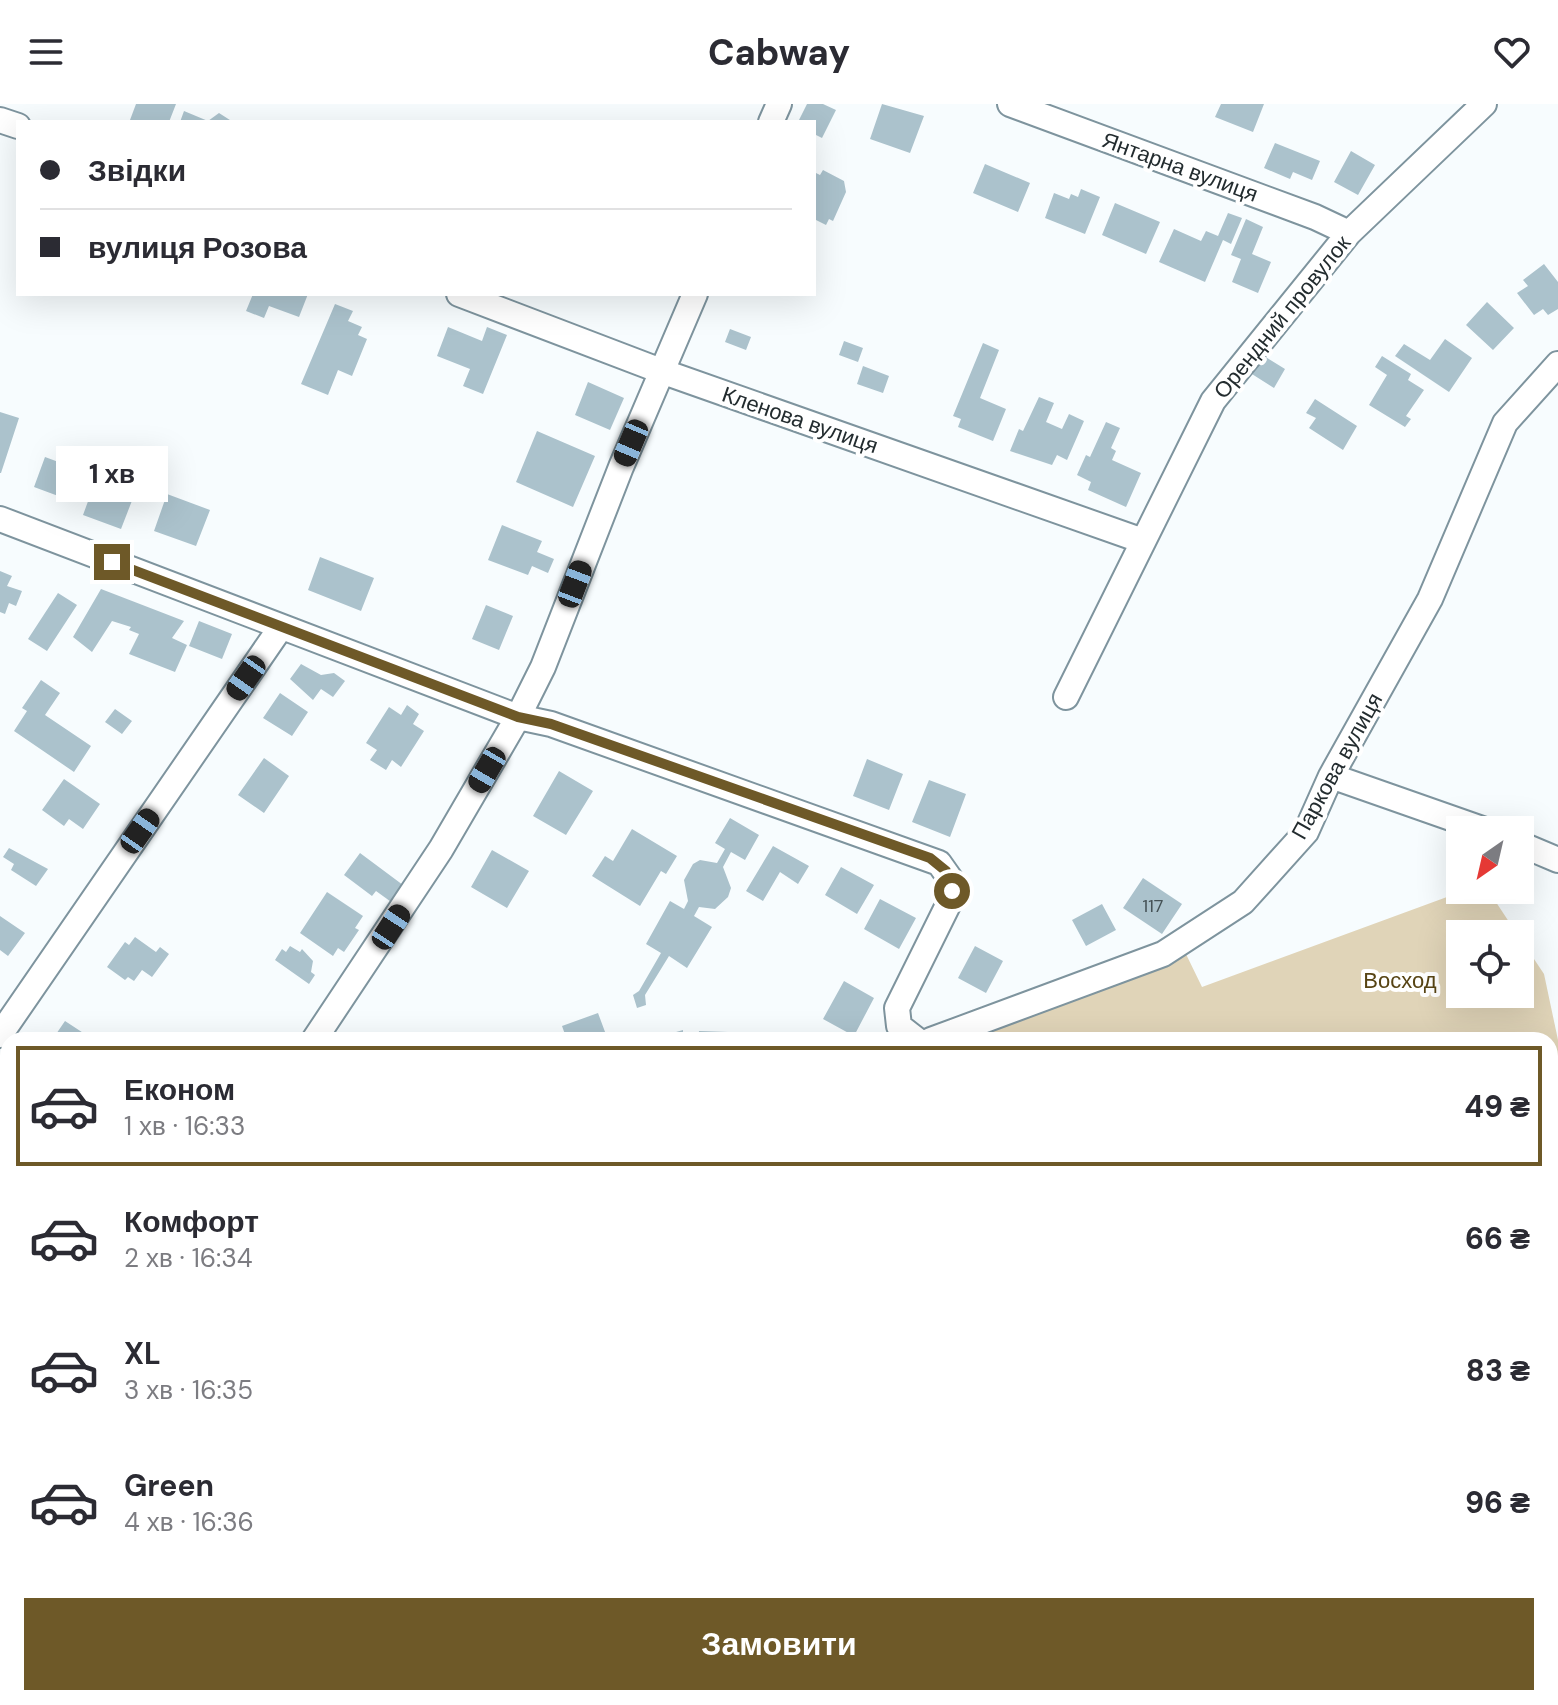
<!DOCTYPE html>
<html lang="uk">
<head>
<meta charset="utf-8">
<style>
  :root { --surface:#fff; --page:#f7f7f7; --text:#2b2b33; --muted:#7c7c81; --line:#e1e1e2; --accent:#6e5928 }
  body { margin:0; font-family:"DM Sans",sans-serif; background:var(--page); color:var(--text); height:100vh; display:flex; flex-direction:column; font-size:30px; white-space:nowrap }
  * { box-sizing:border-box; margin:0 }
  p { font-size:26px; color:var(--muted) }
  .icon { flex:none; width:44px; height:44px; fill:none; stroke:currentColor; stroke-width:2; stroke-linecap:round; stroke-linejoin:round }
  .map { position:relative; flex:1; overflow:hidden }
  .details { position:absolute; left:0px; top:928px; width:1558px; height:674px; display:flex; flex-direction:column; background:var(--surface); border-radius:24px 24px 0 0; box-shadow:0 8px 32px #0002 }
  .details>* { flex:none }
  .top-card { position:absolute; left:16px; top:16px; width:800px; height:176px; border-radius:0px; box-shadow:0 8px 32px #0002; display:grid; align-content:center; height:176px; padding:0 24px; background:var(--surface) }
  .needle { width:52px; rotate:214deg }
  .buttons { position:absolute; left:1446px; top:712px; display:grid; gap:16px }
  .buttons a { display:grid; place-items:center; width:88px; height:88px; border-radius:0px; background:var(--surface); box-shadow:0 8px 32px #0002; font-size:40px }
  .end { position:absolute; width:36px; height:36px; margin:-18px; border:10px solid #6e5928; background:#fff; box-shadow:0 0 0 4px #fff }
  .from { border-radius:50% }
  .bubble { position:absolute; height:56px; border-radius:0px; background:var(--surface); box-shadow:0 8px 32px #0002; font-size:26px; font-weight:800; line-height:56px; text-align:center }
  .car { position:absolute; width:24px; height:48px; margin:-24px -12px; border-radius:10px; box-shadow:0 0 6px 2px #0007; background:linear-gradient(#222 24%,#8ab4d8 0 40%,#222 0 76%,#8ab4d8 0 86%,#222 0) }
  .top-card b { display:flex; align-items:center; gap:28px; height:76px; font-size:30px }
  .top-card b+b { border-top:2px solid var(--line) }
  .top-card i { width:20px; height:20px; background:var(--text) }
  ul { padding:14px 0 0; list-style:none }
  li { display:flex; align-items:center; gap:24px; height:120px; margin:0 16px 12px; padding:0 8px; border:4px solid transparent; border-radius:0px }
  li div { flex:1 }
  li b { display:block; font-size:30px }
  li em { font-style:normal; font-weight:800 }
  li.selected { border-color:var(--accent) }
  li>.icon { width:72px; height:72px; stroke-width:1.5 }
  .primary-button { display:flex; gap:16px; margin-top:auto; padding:16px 24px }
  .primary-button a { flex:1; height:92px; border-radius:0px; background:var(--accent); color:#fff; font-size:32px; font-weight:800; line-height:92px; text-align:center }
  header { display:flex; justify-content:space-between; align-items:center; height:104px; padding:0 24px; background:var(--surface); font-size:36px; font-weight:800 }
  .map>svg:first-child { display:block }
  .green { fill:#e0d4b8 }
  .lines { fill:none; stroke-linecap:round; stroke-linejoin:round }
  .stream { stroke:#af9e78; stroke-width:5 }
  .building { fill:#abc2cc }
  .minor-casing { stroke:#7e949e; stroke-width:28 }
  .minor { stroke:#fff; stroke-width:24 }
  .route { stroke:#6e5928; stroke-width:10 }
  .labels { text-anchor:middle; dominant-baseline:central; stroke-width:8; stroke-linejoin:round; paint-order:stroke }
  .number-label { font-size:18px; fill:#455256 }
  .street-label { font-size:22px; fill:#232c2f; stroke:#fff }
  .park-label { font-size:22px; fill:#574414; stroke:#fff }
</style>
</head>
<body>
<header><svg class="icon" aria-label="menu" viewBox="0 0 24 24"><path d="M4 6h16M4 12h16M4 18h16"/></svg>Cabway<svg class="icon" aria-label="heart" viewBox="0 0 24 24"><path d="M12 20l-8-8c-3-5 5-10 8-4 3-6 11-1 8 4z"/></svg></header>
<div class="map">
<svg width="1558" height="1601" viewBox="0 0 1558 1601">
  <rect width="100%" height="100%" fill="#f7fcfe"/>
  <path class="green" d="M1466,786H1488L1517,830H1460V890H1520V834L1544,870L1558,936V1434L1550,1441V936H960L1184,846L1202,883Z
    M8,1214V1594H630L620,1601H0V1220Z
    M764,1594H1388L1380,1601H753Z"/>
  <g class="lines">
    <path class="stream" d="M1550,1005L1558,988
      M85,1601L90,1594"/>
  </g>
  <path class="building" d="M136,0H176L169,18H136L130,16Z
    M807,0H823L836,6L822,34L814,30V18H798Z
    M882,0L924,12L910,49L870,35Z
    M1221,0H1264L1253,28L1215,13Z
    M184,7L208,17L219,9L233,18H180Z
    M1275,39L1320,57L1312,76L1293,68L1290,75L1264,64Z
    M1351,47L1375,61L1358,91L1334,78Z
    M985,60L1030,79L1018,108L973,89Z
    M823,66L844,77L846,88L833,117L829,115L826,121L814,115V68L820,71Z
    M1081,85L1100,93L1085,130L1045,114L1054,89L1069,95L1071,90L1078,93Z
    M1115,99L1160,118L1146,150L1102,131Z
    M1228,109L1242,114L1231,140L1223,136L1205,178L1159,158L1174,125L1201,137L1206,127L1218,132Z
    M1246,115L1263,123L1252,150L1271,158L1258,189L1232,178L1241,155L1231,151Z
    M1544,160L1558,178V205L1548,211L1543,205L1534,211L1517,189L1528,182L1523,176Z
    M253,190H308L299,213L269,202L264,214L246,207Z
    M1487,198L1514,224L1493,246L1466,221Z
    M335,200L353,207L348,217L362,223L358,231L367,235L352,272L338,266L328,291L301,280Z
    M448,223L482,237L487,223L507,231L483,290L463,282L470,265L437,252Z
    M730,225L751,233L746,246L725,238Z
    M1445,235L1472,254L1449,288L1395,252L1404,240L1430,256Z
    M844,237L863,244L858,258L839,251Z
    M983,239L999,246L980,294L1006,305L993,337L958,323L961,315L953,312Z
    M1256,247L1285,265L1274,284L1244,265Z
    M1382,252L1411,270L1408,276L1424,286L1406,312L1411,315L1405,323L1369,301L1387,271L1375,263Z
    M863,262L889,272L883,289L857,280Z
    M588,278L624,294L610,326L575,311Z
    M1039,293L1054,299L1046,318L1062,325L1069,310L1084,317L1067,356L1057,351L1052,361L1010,347L1019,325L1023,327Z
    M1315,295L1357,322L1343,346L1309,324L1316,314L1306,309Z
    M0,308L19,314L1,369H0Z
    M1106,318L1120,324L1111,344L1116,347L1112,356L1141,369L1126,403L1088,386L1091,378L1077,371L1086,351L1090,353Z
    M537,327L595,352L573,403L516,378Z
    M45,353L72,363L61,393L34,383Z
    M101,362L140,376L121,425L83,411Z
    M167,390L210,406L196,442L154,427Z
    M502,421L542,437L537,448L554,455L548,469L532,462L528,471L488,456Z
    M320,453L374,474L361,507L308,486Z
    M0,467L12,472L7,482L22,487L16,502L9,499L5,510L0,508Z
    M101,485L184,517L172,534L187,541L175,568L129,550L139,530L129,526L131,523L112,517L92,548L73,533Z
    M58,489L77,501L47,547L28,535Z
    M486,501L513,512L499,546L472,535Z
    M199,517L232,530L222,555L189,542Z
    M301,560L321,571L334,569L345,577L333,593L321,585L313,596L290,575Z
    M41,576L60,589L45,611L91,642L74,668L14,627L27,607L22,604Z
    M280,589L308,608L292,632L263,614Z
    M407,601L419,610L413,620L424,627L401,663L392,656L386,666L370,656L377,646L366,639L389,603L401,611Z
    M115,605L132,617L122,630L105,618Z
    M264,654L289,672L264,709L238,691Z
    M867,655L903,670L889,706L853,692Z
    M559,667L593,687L566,731L533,712Z
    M64,675L100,700L83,725L69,715L64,722L42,706Z
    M929,676L966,690L950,733L912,718Z
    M730,714L759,731L745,756L731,748L723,763L731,784L728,793L715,805L699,803L694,812L712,823L687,864L669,852L645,891L646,901L637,904L633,891L639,887L661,849L646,840L670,797L684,805L688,797L684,776L693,760L700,756L717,759L725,745L715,739Z
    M632,725L677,752L666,770L661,767L640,802L592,772L605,752L613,757Z
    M773,742L809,762L798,780L780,768L763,797L746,787Z
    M9,744L48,765L36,782L11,766L14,760L3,753Z
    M492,746L529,767L507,804L471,783Z
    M360,749L407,784L394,800L376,787L372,792L344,771Z
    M841,763L874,781L857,810L825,791Z
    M1143,774L1182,800L1162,830L1123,804Z
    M327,788L363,812L355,824L359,826L344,848L338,844L333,852L300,829Z
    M880,795L916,814L899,845L864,825Z
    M1102,800L1116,826L1086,842L1072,816Z
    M0,812L25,829L8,852L0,846Z
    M135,833L156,848L160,843L169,850L152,873L142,866L134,877L128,873L125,876L107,863L125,838L129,841Z
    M290,842L300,848L302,845L313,857L311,868L315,871L309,880L275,856L282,845L286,848Z
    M975,842L1003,857L986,889L958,874Z
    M844,877L874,894L854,932L823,915Z
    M598,909L608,936H567L562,922Z
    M65,917L94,936H52Z
    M683,926V936H652V935Z
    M699,927L728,928L727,936H698Z"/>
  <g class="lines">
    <defs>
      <path id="minor" d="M1010,0L1315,113L1349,129
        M0,16L18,22
        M771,18L779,0
        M459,190L661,267L1143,437
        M0,415L518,613L551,620L939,759L951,776L950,797L897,904L899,922L917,936
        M1066,593L1213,297L1349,129L1484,0
        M1331,672L1485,726
        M1520,740L1558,756
        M0,931L281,523
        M314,936L441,745L518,613L543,563L621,363L695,190
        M931,936L1163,850L1243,798L1306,728L1331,672L1430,495L1505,319L1558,260
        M0,993L8,998"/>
    </defs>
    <use href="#minor" class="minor-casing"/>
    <use href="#minor" class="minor"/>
  </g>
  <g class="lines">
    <path class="route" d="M112,458L518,613L551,620L930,754L946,767L952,787"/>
  </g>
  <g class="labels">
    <g class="number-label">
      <text x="1153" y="802">117</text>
    </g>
    <g class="street-label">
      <text transform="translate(1180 63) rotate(20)">Янтарна вулиця</text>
      <text transform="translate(1282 213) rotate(-51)">Орендний провулок</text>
      <text transform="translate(800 316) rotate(19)">Кленова вулиця</text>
      <text transform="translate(1337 662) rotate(-61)">Паркова вулиця</text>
    </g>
    <g class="park-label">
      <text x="1400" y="876">Восход</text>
    </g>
  </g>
</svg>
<div class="buttons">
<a><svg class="needle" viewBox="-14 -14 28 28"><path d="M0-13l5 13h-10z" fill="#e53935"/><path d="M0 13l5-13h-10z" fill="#7c7c81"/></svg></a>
<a><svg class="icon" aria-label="locate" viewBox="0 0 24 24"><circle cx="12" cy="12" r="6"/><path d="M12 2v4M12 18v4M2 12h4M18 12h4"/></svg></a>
</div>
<i class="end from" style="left:952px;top:787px"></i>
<i class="end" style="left:112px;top:458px"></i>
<div class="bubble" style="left:56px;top:342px;width:112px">1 хв</div>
<i class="car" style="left:631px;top:339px;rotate:203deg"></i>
<i class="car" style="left:575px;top:480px;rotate:21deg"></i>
<i class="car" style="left:246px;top:574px;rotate:215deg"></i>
<i class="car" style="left:487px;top:666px;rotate:210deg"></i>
<i class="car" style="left:140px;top:727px;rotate:35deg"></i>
<i class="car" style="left:391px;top:823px;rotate:33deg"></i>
<div class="top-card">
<b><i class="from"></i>Звідки</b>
<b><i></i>вулиця Розова</b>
</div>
<section class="details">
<ul>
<li class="selected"><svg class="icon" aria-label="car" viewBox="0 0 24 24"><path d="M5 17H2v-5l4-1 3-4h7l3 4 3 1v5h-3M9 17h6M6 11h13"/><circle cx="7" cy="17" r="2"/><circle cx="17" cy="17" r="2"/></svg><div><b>Економ</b><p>1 хв · 16:33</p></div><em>49 ₴</em></li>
<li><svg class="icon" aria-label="car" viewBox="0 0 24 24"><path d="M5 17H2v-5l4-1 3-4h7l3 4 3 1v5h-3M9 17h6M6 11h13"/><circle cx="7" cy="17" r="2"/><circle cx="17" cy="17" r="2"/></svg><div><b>Комфорт</b><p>2 хв · 16:34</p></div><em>66 ₴</em></li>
<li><svg class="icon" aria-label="car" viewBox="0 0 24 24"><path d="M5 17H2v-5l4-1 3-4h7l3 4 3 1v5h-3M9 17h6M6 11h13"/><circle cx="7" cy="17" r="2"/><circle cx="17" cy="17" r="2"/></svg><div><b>XL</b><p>3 хв · 16:35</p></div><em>83 ₴</em></li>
<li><svg class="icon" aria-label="car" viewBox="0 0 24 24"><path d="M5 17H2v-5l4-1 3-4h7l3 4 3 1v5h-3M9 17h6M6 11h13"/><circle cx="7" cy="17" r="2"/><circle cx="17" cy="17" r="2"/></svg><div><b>Green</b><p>4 хв · 16:36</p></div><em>96 ₴</em></li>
</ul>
<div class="primary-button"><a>Замовити</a></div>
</section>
</div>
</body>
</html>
